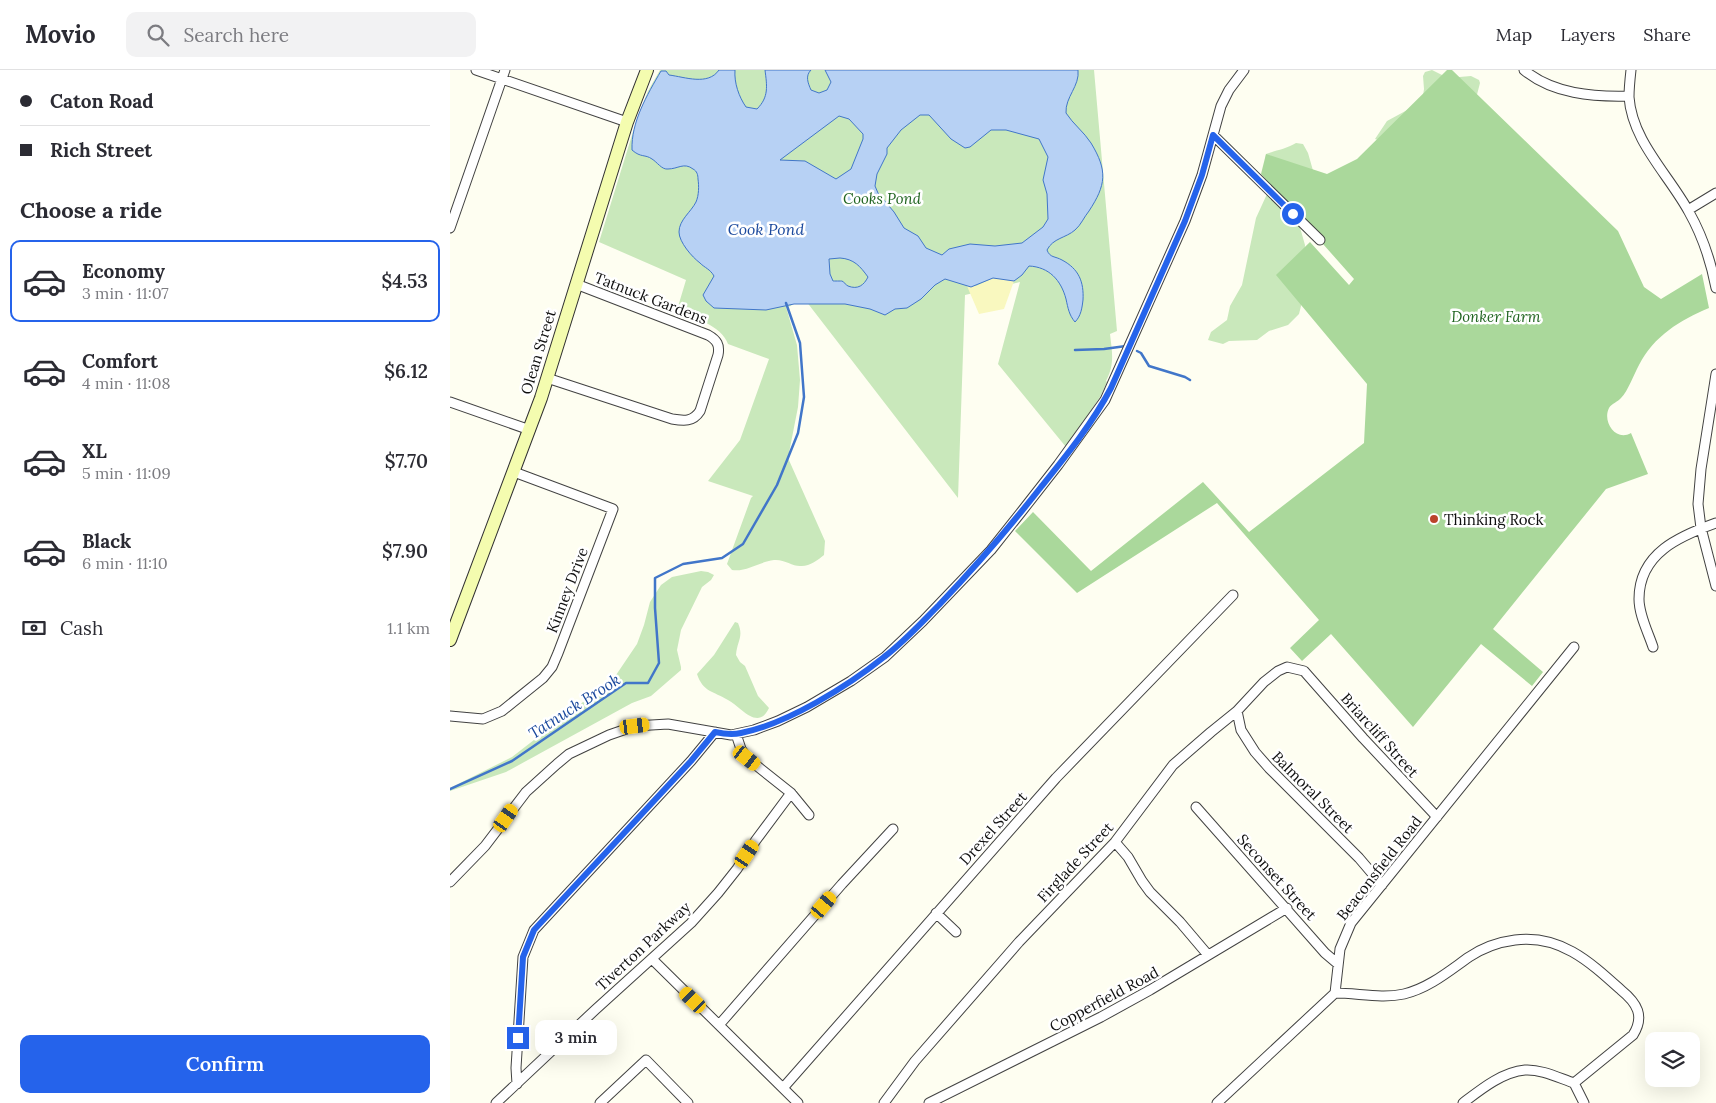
<!DOCTYPE html>
<html lang="en">
<head>
<meta charset="utf-8">
<style>
  :root { --surface:#fff; --page:#f2f2f3; --text:#2b2b33; --muted:#7c7c81; --line:#e1e1e2; --accent:#2563eb }
  body { margin:0; font-family:Lora,serif; background:var(--page); color:var(--text); height:100vh; display:flex; flex-direction:column; font-size:19px; white-space:nowrap }
  * { box-sizing:border-box; margin:0 }
  p { font-size:16px; color:var(--muted) }
  .icon { flex:none; width:28px; height:28px; fill:none; stroke:currentColor; stroke-width:2; stroke-linecap:round; stroke-linejoin:round }
  .map { position:relative; flex:1; overflow:hidden }
  .drawer { display:flex; flex-direction:column; background:var(--surface); width:450px }
  .drawer>* { flex:none }
  .top-card { display:grid; align-content:center; height:110px; padding:0 20px; background:var(--surface) }
  .fabs { position:absolute; left:1195px; top:962px; display:grid; gap:10px }
  .fabs a { display:grid; place-items:center; width:55px; height:55px; border-radius:10px; background:var(--surface); box-shadow:0 5px 20px #0002; font-size:25px }
  .end { position:absolute; width:22px; height:22px; margin:-11px; border:6px solid #2563eb; background:#fff; box-shadow:0 0 0 2px #fff }
  .from { border-radius:50% }
  .bubble { position:absolute; height:35px; border-radius:10px; background:var(--surface); box-shadow:0 5px 20px #0002; font-size:16px; font-weight:600; line-height:35px; text-align:center }
  .car { position:absolute; width:15px; height:30px; margin:-15px -8px; border-radius:6px; box-shadow:0 0 4px 1px #0007; background:linear-gradient(#f5c518 24%,#345 0 40%,#f5c518 0 76%,#345 0 86%,#f5c518 0) }
  .top-card b { display:flex; align-items:center; gap:18px; height:48px; font-size:19px }
  .top-card b+b { border-top:1px solid var(--line) }
  .top-card i { width:12px; height:12px; background:var(--text) }
  ul { padding:0; list-style:none }
  li { display:flex; align-items:center; gap:15px; height:82px; margin:0 10px 8px; padding:0 10px; border:2px solid transparent; border-radius:10px }
  li div { flex:1 }
  li b { display:block; font-size:19px }
  li em { font-style:normal; font-weight:600 }
  li.current { border-color:var(--accent) }
  li>.icon { width:45px; height:45px; stroke-width:1.5 }
  h2 { padding:0 20px; font-size:22px; line-height:60px }
  .pay { display:flex; align-items:center; gap:12px; height:55px; padding:0 20px; font-size:19px }
  .pay p { margin-inline-start:auto }
  .primary-button { display:flex; gap:10px; margin-top:auto; padding:10px 20px }
  .primary-button a { flex:1; height:58px; border-radius:10px; background:var(--accent); color:#fff; font-size:20px; font-weight:600; line-height:58px; text-align:center }
  header { display:flex; align-items:center; gap:30px; box-sizing:border-box; height:70px; padding:0 25px; background:var(--surface); border-bottom:1px solid var(--line) }
  header strong { font-size:24px }
  nav { display:flex; gap:28px; margin-inline-start:auto; font-size:18px }
  .search { width:350px; height:45px; background:var(--page); display:flex; align-items:center; gap:12px; box-sizing:border-box; padding:0 18px; border-radius:10px; color:var(--muted); font-size:19px }
  main { display:flex; flex:1; min-height:0 }
  .map>svg:first-child { display:block }
  .green { fill:#c9e8bb }
  .forest { fill:#aad89b }
  .sand { fill:#f9f8bf }
  .water { fill:#b7d1f4; stroke:#4176c9; fill-rule:evenodd }
  .lines { fill:none; stroke-linecap:round; stroke-linejoin:round }
  .stream { stroke:#4176c9; stroke-width:2.5 }
  .street-casing { stroke:#424242; stroke-width:11 }
  .secondary-casing { stroke:#313131; stroke-width:14 }
  .street { stroke:#fff; stroke-width:9 }
  .secondary { stroke:#f4fcaf; stroke-width:12 }
  .route { stroke:#2563eb; stroke-width:6 }
  .poi-dot { fill:#bb432b; stroke:#fff; stroke-width:2 }
  .labels { text-anchor:middle; dominant-baseline:central; stroke-width:5; stroke-linejoin:round; paint-order:stroke }
  .park-label { font-size:15px; font-style:italic; fill:#216521; stroke:#fff }
  .street-label { font-size:15px; fill:#0f0f0f; stroke:#fff }
  .poi-label { font-size:15px; fill:#0f0f0f; stroke:#fff; text-anchor:start }
  .water-label { font-size:16px; font-style:italic; fill:#1b499d; stroke:#fff }
</style>
</head>
<body>
<header>
<strong>Movio</strong>
<div class="search"><svg class="icon" aria-label="search" viewBox="0 0 24 24"><circle cx="10" cy="10" r="6"/><path d="M15 15l6 6"/></svg>Search here</div>
<nav><a>Map</a><a>Layers</a><a>Share</a></nav>
</header>
<main>
<section class="drawer">
<div class="top-card">
<b><i class="from"></i>Caton Road</b>
<b><i></i>Rich Street</b>
</div>
<h2>Choose a ride</h2>
<ul>
<li class="current"><svg class="icon" aria-label="car" viewBox="0 0 24 24"><path d="M5 17H2v-5l4-1 3-4h7l3 4 3 1v5h-3M9 17h6M6 11h13"/><circle cx="7" cy="17" r="2"/><circle cx="17" cy="17" r="2"/></svg><div><b>Economy</b><p>3 min · 11:07</p></div><em>$4.53</em></li>
<li><svg class="icon" aria-label="car" viewBox="0 0 24 24"><path d="M5 17H2v-5l4-1 3-4h7l3 4 3 1v5h-3M9 17h6M6 11h13"/><circle cx="7" cy="17" r="2"/><circle cx="17" cy="17" r="2"/></svg><div><b>Comfort</b><p>4 min · 11:08</p></div><em>$6.12</em></li>
<li><svg class="icon" aria-label="car" viewBox="0 0 24 24"><path d="M5 17H2v-5l4-1 3-4h7l3 4 3 1v5h-3M9 17h6M6 11h13"/><circle cx="7" cy="17" r="2"/><circle cx="17" cy="17" r="2"/></svg><div><b>XL</b><p>5 min · 11:09</p></div><em>$7.70</em></li>
<li><svg class="icon" aria-label="car" viewBox="0 0 24 24"><path d="M5 17H2v-5l4-1 3-4h7l3 4 3 1v5h-3M9 17h6M6 11h13"/><circle cx="7" cy="17" r="2"/><circle cx="17" cy="17" r="2"/></svg><div><b>Black</b><p>6 min · 11:10</p></div><em>$7.90</em></li>
</ul>
<div class="pay"><svg class="icon" aria-label="cash" viewBox="0 0 24 24"><path d="M3 7h18v10H3z"/><circle cx="12" cy="12" r="2"/></svg>Cash<p>1.1 km</p></div>
<div class="primary-button"><a>Confirm</a></div>
</section>
<div class="map">
<svg width="1266" height="1033" viewBox="0 0 1266 1033">
  <rect width="100%" height="100%" fill="#fefef1"/>
  <path class="green" d="M210,0H644L667,261L660,264C662,282 665,294 656,311L657,312L650,327L616,377L548,294L570,212L515,225L508,428L356,231L343,232L341,236L336,237L347,275L350,310L348,337L338,388L375,471L374,485C368,490 359,497 350,496C342,496 334,489 324,490C309,492 297,502 282,500L277,494L301,428L303,426L258,411L290,370L319,289L278,274C272,256 243,247 227,240L236,210L149,172L186,52L198,21Z
    M982,0L998,8L1021,6L1029,10L1030,13L1023,40L935,72L925,69L937,51L972,32L974,19L973,6L975,2Z
    M846,73L853,74L858,83L866,111L847,147L855,175L852,232L849,244L838,255L819,261L807,270L779,271L773,274L758,270L761,262L777,250L780,236L792,215L806,148L817,124L814,99L816,84C827,80 836,79 846,73Z
    M251,501L258,502L264,505L261,510L252,517L231,560L227,580L231,597V600L201,626L182,633L56,702L0,721V718L62,687L164,608L187,574L194,555L200,532L211,515L222,507Z
    M285,552L288,553C294,567 287,571 286,585L290,592L295,596L308,626L319,638C308,662 290,636 278,630C263,621 253,622 247,604L264,585Z"/>
  <path class="forest" d="M997,0H1002L1168,161L1194,217L1211,229L1252,204L1259,238C1230,250 1204,266 1189,295C1184,304 1178,321 1171,328C1168,332 1162,333 1159,338C1152,352 1166,372 1181,363L1198,404L1156,419L1043,559L1093,602L1082,616L1031,574L963,657L881,564L852,591L840,578L869,550L767,433L627,523L565,461L583,442L641,501L753,412L799,462L914,373L917,314L826,205L860,172L899,215L904,209L811,104L816,84L877,104L907,89Z"/>
  <path class="sand" d="M543,208L564,211L554,239L529,244L517,216H526Z"/>
  <path class="water" d="M269,0H285C284,13 289,27 296,37L307,39C319,27 317,16 315,0H361C355,6 358,13 361,20L369,23L377,20L381,12L375,0H628C630,16 615,27 616,43C623,54 634,62 641,73C658,101 656,115 639,141C634,147 631,155 625,160C616,168 603,168 597,180C600,188 605,186 612,190C629,199 634,212 633,230C632,238 631,246 625,252C619,245 618,238 616,229C611,210 599,197 579,196L572,205L564,211L543,208L521,217L495,209L485,215L471,229L457,238L445,239L435,245L420,239L395,234H344L316,240L264,238L256,231L253,225L264,206C260,199 255,198 250,193C242,187 229,172 229,162C229,150 241,142 246,132C249,125 249,116 248,109C248,105 247,101 243,99C234,92 228,99 218,99C212,100 207,92 202,89C195,84 191,88 182,80C181,52 197,25 211,1H216L219,5C235,7 258,16 269,0ZM470,45H479L501,69L515,78L520,77L541,60H556L589,69L598,87L593,110L597,124L598,149L593,157L572,173L545,176L520,174L499,179L492,185L476,178L468,166L454,158L444,142L428,123L425,116L427,104L437,84V78L451,60ZM389,46L399,49L413,64V69L401,99L386,109L355,91L330,90ZM390,188C404,189 410,196 418,207C414,215 408,220 398,216C396,215 394,212 392,211C391,211 384,211 383,211L380,204L379,189Z"/>
  <g class="lines">
    <path class="stream" d="M625,280L654,279L676,276
      M687,281L691,283L699,296L735,307L740,310
      M0,719L62,691L176,613H198L209,593L205,538V508L233,494L272,488L293,474L327,415L348,363L354,327L350,273L336,233"/>
    <defs>
      <path id="street" d="M26,0L177,52
        M1074,0C1103,24 1143,27 1179,26
        M1181,0C1180,9 1179,18 1179,27C1182,71 1219,105 1239,142C1252,165 1261,192 1266,218
        M763,65L870,170
        M1238,140L1266,123
        M0,158L55,0
        M1266,304L1251,399L1248,434L1251,458L1266,516
        M97,308L222,349C234,351 243,352 250,341L268,285C270,275 267,270 258,265L126,214
        M0,332L80,360
        M1203,577C1198,562 1189,545 1189,529C1189,483 1230,466 1266,453
        M787,641L791,660L805,682L819,698L909,788L932,815
        M0,646L33,649L52,641L93,608L102,597L108,583L163,439L64,402
        M286,664L291,679L297,688L341,723L359,745
        M746,737L875,883L888,894
        M665,772L678,787L692,811L700,822L730,852L758,885
        M0,812L35,776L76,722L107,694L119,684L159,665L185,656L218,654L281,665L304,660L328,651L357,637L401,611L435,587L473,551L541,480L572,441L608,395L655,330L735,151L752,105L771,36L779,20L794,0
        M486,843L506,862
        M202,889L348,1033
        M885,923C908,923 931,929 954,924C979,918 999,901 1019,887C1034,877 1049,872 1065,870C1110,864 1140,892 1171,920C1187,933 1195,946 1183,965L1124,1013C1109,1008 1091,999 1075,1000C1052,1002 1030,1020 1013,1033
        M269,955L392,814L443,759
        M1124,1013L1134,1033
        M67,1014L66,998L73,887L84,860L241,691L265,662
        M333,1018L606,708L783,525
        M46,1033L145,940L241,853L268,823L287,799L306,770L341,723
        M150,1033L196,990L238,1033
        M434,1033L465,991L569,872L665,772L723,695L761,662L787,641L814,612L828,601L837,597L854,601L913,668L987,747
        M479,1033L651,947L700,920L837,838
        M767,1033L885,923L890,879L901,853L1124,577"/>
      <path id="secondary" d="M0,570L91,328L177,52L197,0"/>
    </defs>
    <use href="#street" class="street-casing"/>
    <use href="#secondary" class="secondary-casing"/>
    <use href="#street" class="street"/>
    <use href="#secondary" class="secondary"/>
  </g>
  <g class="lines">
    <path class="route" d="M68,968L73,887L84,860L241,691L265,662C274,664 282,665 291,663C337,654 398,616 434,587C454,572 471,553 489,535C525,497 559,458 591,417C616,386 642,354 661,318L735,151L752,105L763,65L843,144"/>
  </g>
  <circle class="poi-dot" cx="984" cy="449" r="5"/>
  <g class="labels">
    <g class="park-label">
      <text x="432" y="128">Cooks Pond</text>
      <text x="1046" y="246">Donker Farm</text>
    </g>
    <g class="street-label">
      <text transform="translate(201 228) rotate(21)">Tatnuck Gardens</text>
      <text transform="translate(88 282) rotate(-73)">Olean Street</text>
      <text transform="translate(117 520) rotate(-69)">Kinney Drive</text>
      <text transform="translate(930 665) rotate(48)">Briarcliff Street</text>
      <text transform="translate(863 722) rotate(45)">Balmoral Street</text>
      <text transform="translate(543 758) rotate(-48)">Drexel Street</text>
      <text transform="translate(625 792) rotate(-47)">Firglade Street</text>
      <text transform="translate(929 798) rotate(-52)">Beaconsfield Road</text>
      <text transform="translate(827 807) rotate(48)">Seconset Street</text>
      <text transform="translate(193 876) rotate(-43)">Tiverton Parkway</text>
      <text transform="translate(654 929) rotate(-28)">Copperfield Road</text>
    </g>
    <g class="poi-label">
      <text x="994" y="449">Thinking Rock</text>
    </g>
    <g class="water-label">
      <text x="316" y="159">Cook Pond</text>
      <text transform="translate(124 636) rotate(-33)">Tatnuck Brook</text>
    </g>
  </g>
</svg>
<div class="fabs">
<a><svg class="icon" aria-label="layers" viewBox="0 0 24 24"><path d="M12 4l9 5-9 5-9-5zM3 14l9 5 9-5"/></svg></a>
</div>
<i class="end from" style="left:843px;top:144px"></i>
<i class="end" style="left:68px;top:968px"></i>
<div class="bubble" style="left:85px;top:950px;width:82px">3 min</div>
<i class="car" style="left:185px;top:656px;rotate:83deg"></i>
<i class="car" style="left:297px;top:688px;rotate:128deg"></i>
<i class="car" style="left:56px;top:748px;rotate:35deg"></i>
<i class="car" style="left:297px;top:784px;rotate:34deg"></i>
<i class="car" style="left:374px;top:835px;rotate:40deg"></i>
<i class="car" style="left:243px;top:930px;rotate:314deg"></i>
</div>
</main>
</body>
</html>
